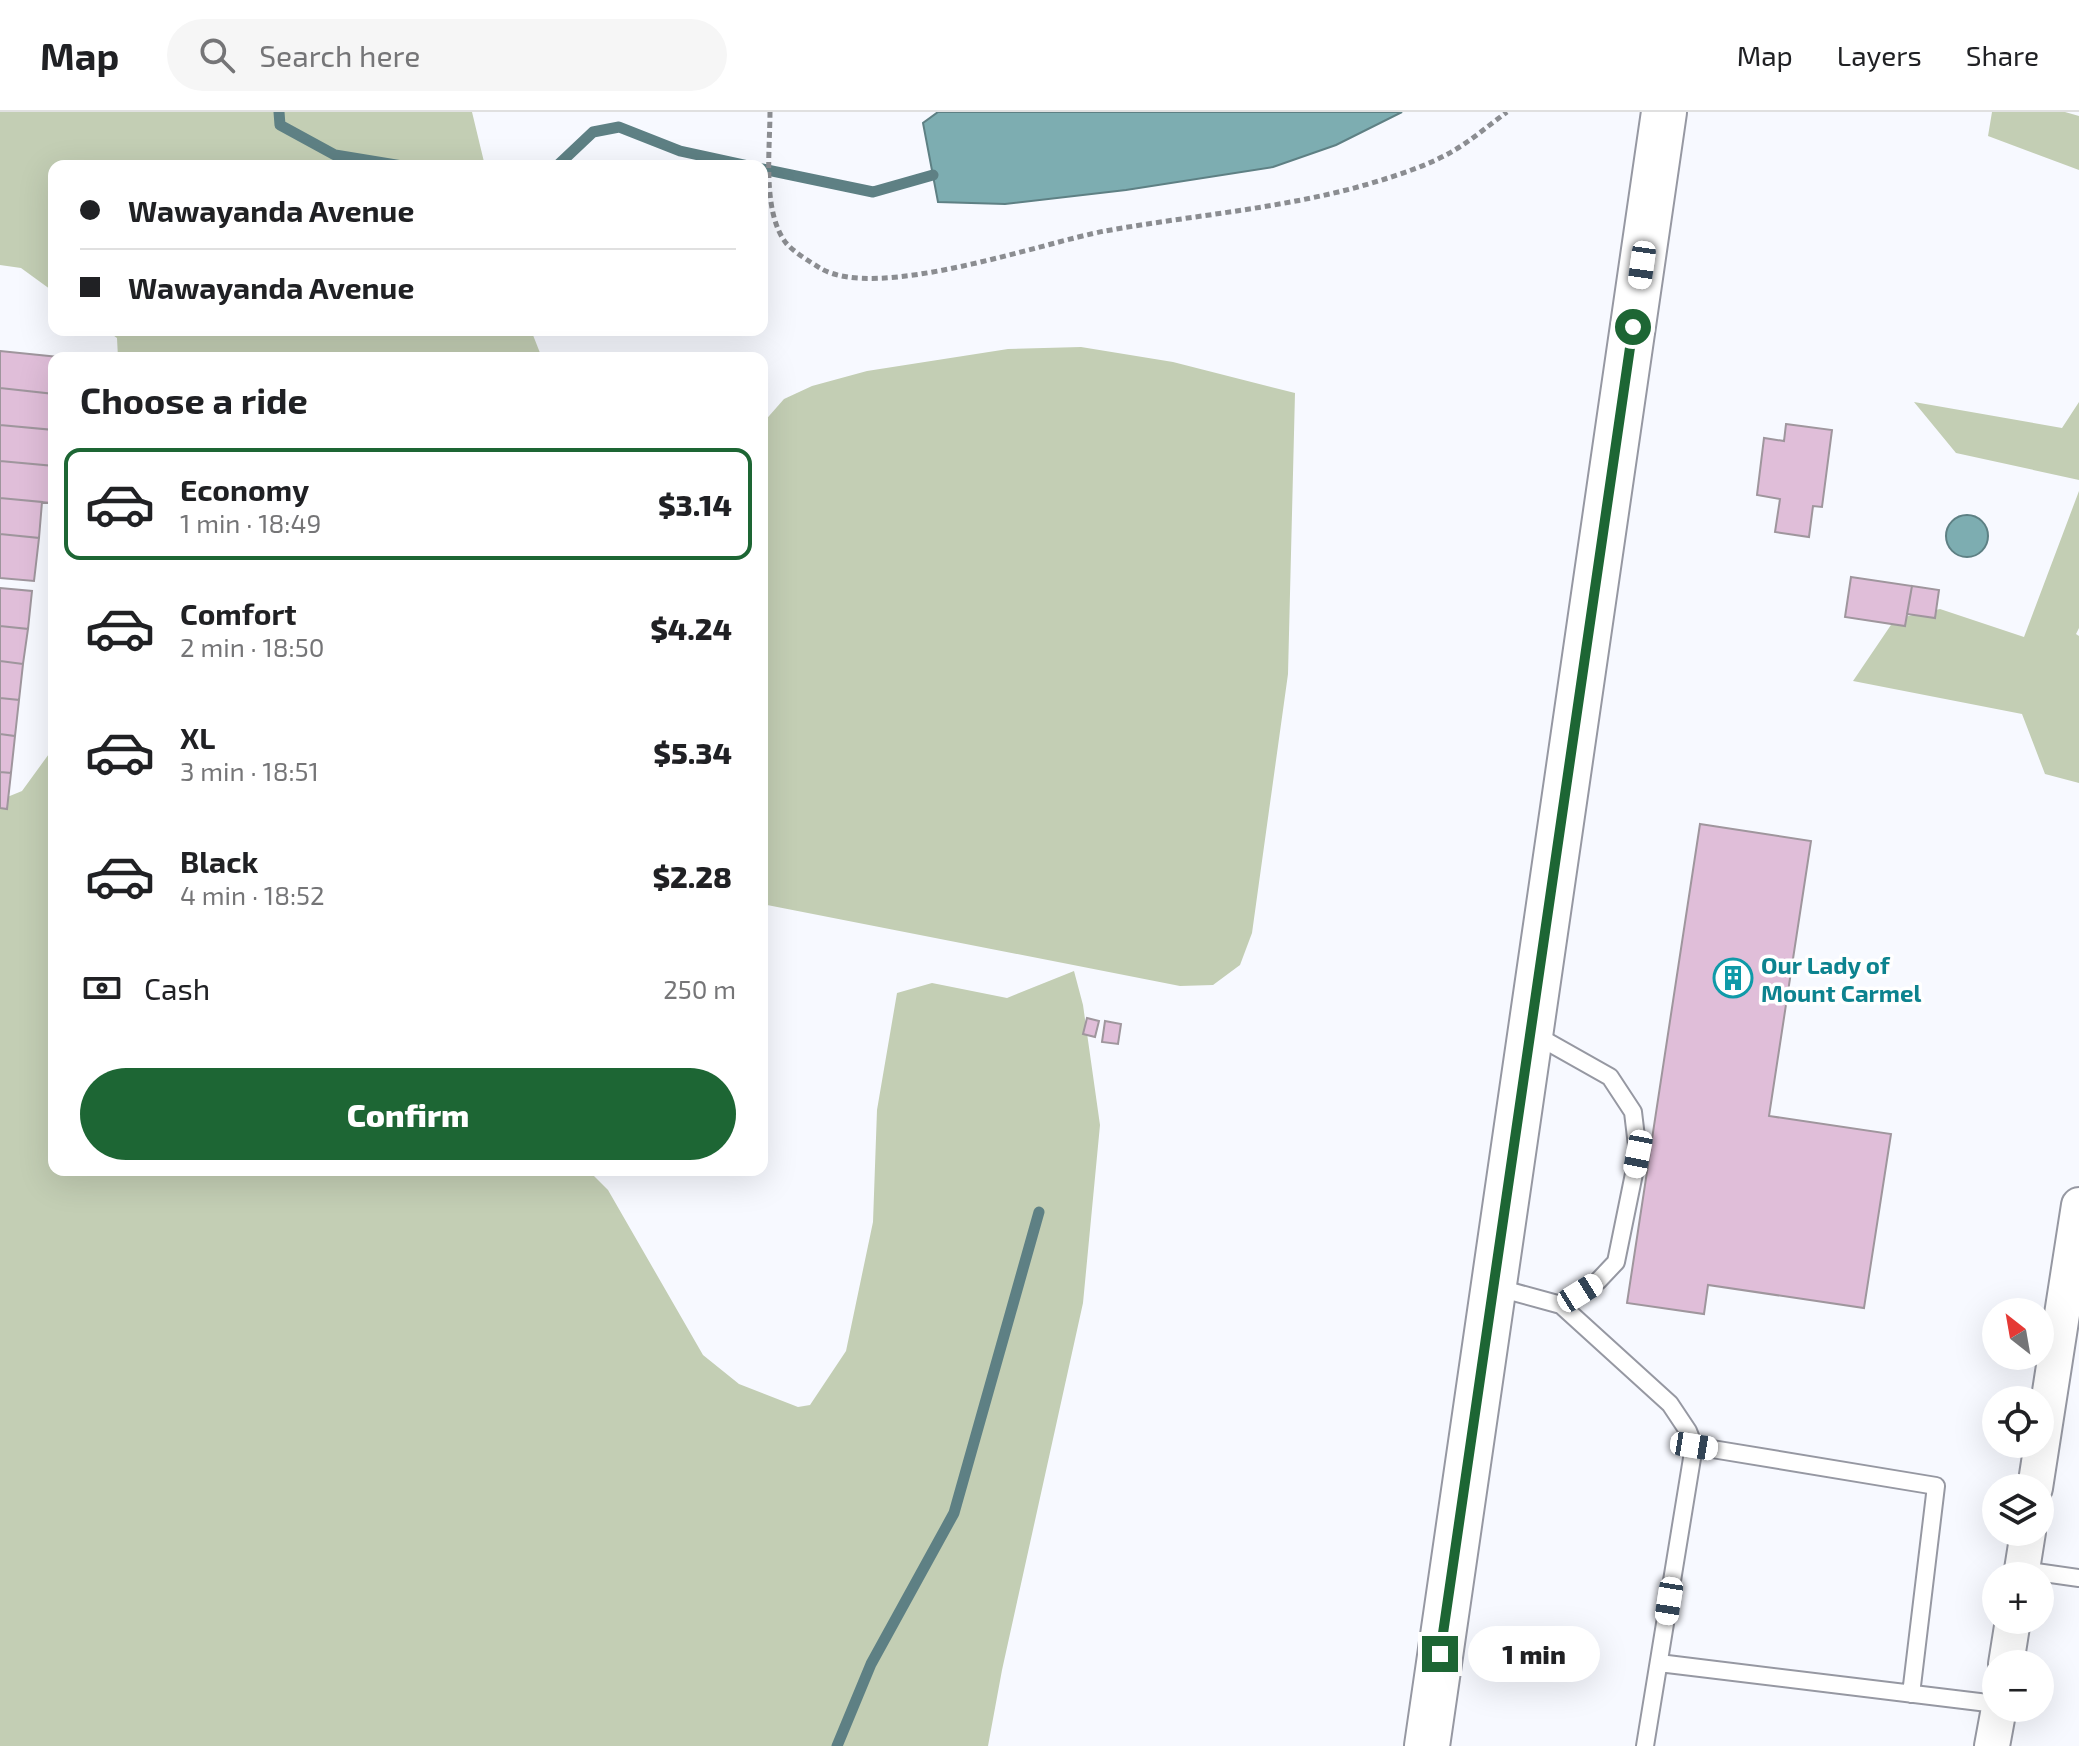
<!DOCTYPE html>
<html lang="en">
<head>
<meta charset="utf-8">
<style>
  :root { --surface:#fff; --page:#f6f6f6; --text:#202124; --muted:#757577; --line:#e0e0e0; --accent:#1d6634 }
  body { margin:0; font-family:"Exo 2",sans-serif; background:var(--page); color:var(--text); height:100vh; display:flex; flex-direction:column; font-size:30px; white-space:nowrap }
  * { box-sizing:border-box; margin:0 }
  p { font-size:26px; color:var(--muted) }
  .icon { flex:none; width:44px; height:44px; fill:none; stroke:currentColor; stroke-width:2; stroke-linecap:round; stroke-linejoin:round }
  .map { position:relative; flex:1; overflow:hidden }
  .side { position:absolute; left:48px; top:240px; width:720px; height:824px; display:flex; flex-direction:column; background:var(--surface); border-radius:16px; box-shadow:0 8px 32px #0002 }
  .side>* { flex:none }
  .top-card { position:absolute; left:48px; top:48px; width:720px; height:176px; border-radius:16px; box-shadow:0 8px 32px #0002; display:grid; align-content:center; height:176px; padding:0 32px; background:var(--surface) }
  .needle { width:52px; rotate:329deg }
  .controls { position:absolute; left:1982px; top:1186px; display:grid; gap:16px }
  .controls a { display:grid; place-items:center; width:72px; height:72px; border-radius:50%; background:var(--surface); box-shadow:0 8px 32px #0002; font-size:40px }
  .end { position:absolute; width:36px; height:36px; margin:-18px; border:10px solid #1d6634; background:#fff; box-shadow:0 0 0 4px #fff }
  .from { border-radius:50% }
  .bubble { position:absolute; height:56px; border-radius:28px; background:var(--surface); box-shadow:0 8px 32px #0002; font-size:26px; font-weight:800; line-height:56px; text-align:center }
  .car { position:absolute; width:24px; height:48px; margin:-24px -12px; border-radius:10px; box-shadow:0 0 6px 2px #0007; background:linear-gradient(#fff 24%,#345 0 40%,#fff 0 76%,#345 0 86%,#fff 0) }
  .top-card b { display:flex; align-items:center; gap:28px; height:76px; font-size:30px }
  .top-card b+b { border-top:2px solid var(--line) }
  .top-card i { width:20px; height:20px; background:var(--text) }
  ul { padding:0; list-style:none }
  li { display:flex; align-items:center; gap:24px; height:112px; margin:0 16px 12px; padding:0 16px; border:4px solid transparent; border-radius:16px }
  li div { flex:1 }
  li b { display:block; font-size:30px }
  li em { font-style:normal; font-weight:800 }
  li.active { border-color:var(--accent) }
  li>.icon { width:72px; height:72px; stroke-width:1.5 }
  h2 { padding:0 32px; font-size:36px; line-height:96px }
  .pay { display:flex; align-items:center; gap:20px; height:88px; padding:0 32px; font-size:30px }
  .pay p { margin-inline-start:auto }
  .action { display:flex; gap:16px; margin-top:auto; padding:16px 32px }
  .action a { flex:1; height:92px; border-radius:48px; background:var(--accent); color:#fff; font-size:32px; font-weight:800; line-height:92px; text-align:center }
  header { display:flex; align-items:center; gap:48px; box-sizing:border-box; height:112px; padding:0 40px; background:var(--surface); border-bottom:2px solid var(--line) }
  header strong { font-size:38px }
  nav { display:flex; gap:44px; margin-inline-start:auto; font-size:28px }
  .search { width:560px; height:72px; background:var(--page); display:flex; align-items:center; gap:20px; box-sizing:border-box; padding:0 28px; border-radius:44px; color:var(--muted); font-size:30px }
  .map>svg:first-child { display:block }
  .green { fill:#c3ceb4 }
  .water { fill:#7dadb1; stroke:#5e8084; stroke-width:2 }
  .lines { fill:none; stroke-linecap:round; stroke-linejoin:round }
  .stream { stroke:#5e8084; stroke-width:11 }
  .building { fill:#e0bed9; stroke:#9f969d; stroke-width:2 }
  .lane-casing { stroke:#9698a2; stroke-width:20 }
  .street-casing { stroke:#9698a2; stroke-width:38 }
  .secondary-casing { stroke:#9698a2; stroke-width:48 }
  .path { stroke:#8b8d91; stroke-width:5; stroke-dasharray:6 4; stroke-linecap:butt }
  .lane { stroke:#fff; stroke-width:16 }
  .street { stroke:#fff; stroke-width:34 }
  .secondary { stroke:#fff; stroke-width:44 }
  .route { stroke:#1d6634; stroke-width:10 }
  .labels { text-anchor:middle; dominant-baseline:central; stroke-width:7; stroke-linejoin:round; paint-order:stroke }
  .culture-label { font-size:24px; font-weight:bold; fill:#0d838f; stroke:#fff; text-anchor:start }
</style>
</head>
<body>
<header>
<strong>Map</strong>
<div class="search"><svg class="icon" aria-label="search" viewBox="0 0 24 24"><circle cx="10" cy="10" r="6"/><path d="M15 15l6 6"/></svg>Search here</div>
<nav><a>Map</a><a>Layers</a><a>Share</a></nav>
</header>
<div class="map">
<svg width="2079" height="1634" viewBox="0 0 2079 1634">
  <rect width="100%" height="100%" fill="#f7f9ff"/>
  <path class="green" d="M0,0H472L485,54H54V180L21,156L0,153Z
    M1992,0H2065L2079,4V58L1988,24Z
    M106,218H531L542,246H118L117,226Z
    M1081,235L1173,250L1295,281L1288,562L1252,821L1240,853L1213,873L1180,874L762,792V312L784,287L812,274L867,259L1008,237Z
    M1914,290L2062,316L2079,290V368L1956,341Z
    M2079,379V516L2076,522L2079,524V671L2045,662L2022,602L1853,569L1895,507L1940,497L2024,525Z
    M54,635V1058H588L608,1078L703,1243L739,1272L798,1295L810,1293L846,1239L873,1110L877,998L897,881L932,871L1007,886L1074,859L1083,893L1100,1013L1083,1191L1002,1558L988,1634H0V688L22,679Z"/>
  <path class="water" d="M938,0H1402L1336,33L1273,55L1126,78L1005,92L938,90L923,11Z
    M1946 424a21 21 0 1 1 42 0a21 21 0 1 1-42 0Z"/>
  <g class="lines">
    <path class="stream" d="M279,0L280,13L335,43L402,54
      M557,54L593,20L619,15L680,39L749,54
      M762,57L873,80L933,63
      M837,1634L871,1552L954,1401L1039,1100"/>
  </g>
  <path class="building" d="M0,239L59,245L54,246V282L0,276Z
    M0,276L54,282L52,318L0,313Z
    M1786,312L1832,318L1822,395L1813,394L1809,425L1775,420L1780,387L1757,383L1764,326L1784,329Z
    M0,313L54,318V354L0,349Z
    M0,349L54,354L51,391L0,386Z
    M0,386L42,390L39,426L0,422Z
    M0,422L39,426L34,469L0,466Z
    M1851,465L1912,474L1905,514L1845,505Z
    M1912,474L1939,478L1935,506L1907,502Z
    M0,476L32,479L28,517L0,514Z
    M0,514L28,517L23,552L0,549Z
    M0,549L23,552L19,588L0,586Z
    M0,586L19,588L15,624L0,622Z
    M0,622L15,624L11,661L0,660Z
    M0,660L11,661L7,697L0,696Z
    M1700,712L1811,729L1769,1004L1891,1022L1864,1196L1708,1173L1704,1202L1627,1191Z
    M1087,906L1099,909L1095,925L1083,922Z
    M1105,909L1121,912L1118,932L1102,930Z"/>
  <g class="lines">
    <defs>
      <path id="lane" d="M1532,921L1610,965L1633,1000L1638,1042L1616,1150L1598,1169L1561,1193
        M1495,1175L1561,1193L1670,1292L1688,1319L1694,1334L1645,1634
        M1694,1334L1936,1374L1911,1582
        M2022,1458L2079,1466
        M1659,1551L1996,1592"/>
      <path id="street" d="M2035,1376L2079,1093
        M2021,1464L2028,1420
        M2006,1552L2013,1508
        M1992,1634L1999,1596"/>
      <path id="secondary" d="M1427,1634L1664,0"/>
    </defs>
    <use href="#lane" class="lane-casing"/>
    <use href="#street" class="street-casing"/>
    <use href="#secondary" class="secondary-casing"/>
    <path class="path" d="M770,0C770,37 762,100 786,131C794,140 810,150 820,156C876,190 1041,131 1105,119C1199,102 1294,96 1385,67C1407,60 1433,51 1453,39C1472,28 1489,13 1507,0"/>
    <use href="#lane" class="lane"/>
    <use href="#street" class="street"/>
    <use href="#secondary" class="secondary"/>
  </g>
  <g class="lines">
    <path class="route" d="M1440,1542L1633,215"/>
  </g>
  <defs>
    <symbol id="building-ring" viewBox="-11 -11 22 22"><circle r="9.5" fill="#fff" stroke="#0f9aa8" stroke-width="1.5"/><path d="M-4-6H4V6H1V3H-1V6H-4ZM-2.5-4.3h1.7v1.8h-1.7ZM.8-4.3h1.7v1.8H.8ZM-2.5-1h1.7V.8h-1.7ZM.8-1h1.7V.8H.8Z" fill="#0f9aa8"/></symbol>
  </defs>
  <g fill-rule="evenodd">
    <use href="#building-ring" x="1711" y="844" width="44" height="44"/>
  </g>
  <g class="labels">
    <g class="culture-label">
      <text x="1761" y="852">Our Lady of<tspan x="1761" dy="28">Mount Carmel</tspan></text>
    </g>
  </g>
</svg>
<div class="controls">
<a><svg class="needle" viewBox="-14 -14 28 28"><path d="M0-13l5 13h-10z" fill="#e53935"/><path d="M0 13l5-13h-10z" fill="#757577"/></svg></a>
<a><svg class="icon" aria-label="locate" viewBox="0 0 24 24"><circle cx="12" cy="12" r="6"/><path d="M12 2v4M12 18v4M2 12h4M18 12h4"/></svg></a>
<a><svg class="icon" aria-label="layers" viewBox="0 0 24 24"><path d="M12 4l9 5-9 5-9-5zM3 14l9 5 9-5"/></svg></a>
<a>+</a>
<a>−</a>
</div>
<i class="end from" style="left:1633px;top:215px"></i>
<i class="end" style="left:1440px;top:1542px"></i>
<div class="bubble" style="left:1468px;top:1514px;width:132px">1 min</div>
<i class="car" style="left:1642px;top:153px;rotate:188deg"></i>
<i class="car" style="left:1638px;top:1042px;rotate:191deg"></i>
<i class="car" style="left:1580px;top:1181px;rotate:58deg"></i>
<i class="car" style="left:1694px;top:1334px;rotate:99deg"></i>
<i class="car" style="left:1669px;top:1489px;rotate:189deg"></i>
<div class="top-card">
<b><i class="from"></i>Wawayanda Avenue</b>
<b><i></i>Wawayanda Avenue</b>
</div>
<section class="side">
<h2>Choose a ride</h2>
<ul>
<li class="active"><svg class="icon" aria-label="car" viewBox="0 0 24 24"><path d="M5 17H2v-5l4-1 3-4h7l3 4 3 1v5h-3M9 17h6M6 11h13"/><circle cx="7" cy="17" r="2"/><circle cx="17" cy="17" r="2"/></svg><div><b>Economy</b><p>1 min · 18:49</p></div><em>$3.14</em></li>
<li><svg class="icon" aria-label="car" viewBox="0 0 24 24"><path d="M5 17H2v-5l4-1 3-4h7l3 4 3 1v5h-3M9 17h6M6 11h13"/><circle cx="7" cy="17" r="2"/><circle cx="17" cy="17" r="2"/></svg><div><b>Comfort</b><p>2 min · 18:50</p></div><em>$4.24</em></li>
<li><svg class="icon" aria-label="car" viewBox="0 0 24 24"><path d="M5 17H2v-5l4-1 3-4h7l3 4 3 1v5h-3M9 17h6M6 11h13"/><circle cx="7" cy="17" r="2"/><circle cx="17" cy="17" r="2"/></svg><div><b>XL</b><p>3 min · 18:51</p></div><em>$5.34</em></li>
<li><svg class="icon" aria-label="car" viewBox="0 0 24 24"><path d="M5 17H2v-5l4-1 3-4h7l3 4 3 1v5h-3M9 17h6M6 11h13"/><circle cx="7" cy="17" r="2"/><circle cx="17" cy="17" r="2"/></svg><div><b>Black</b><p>4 min · 18:52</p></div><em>$2.28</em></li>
</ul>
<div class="pay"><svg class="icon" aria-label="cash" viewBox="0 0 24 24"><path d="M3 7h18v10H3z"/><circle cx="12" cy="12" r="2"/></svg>Cash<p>250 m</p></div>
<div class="action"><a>Confirm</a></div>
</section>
</div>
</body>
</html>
